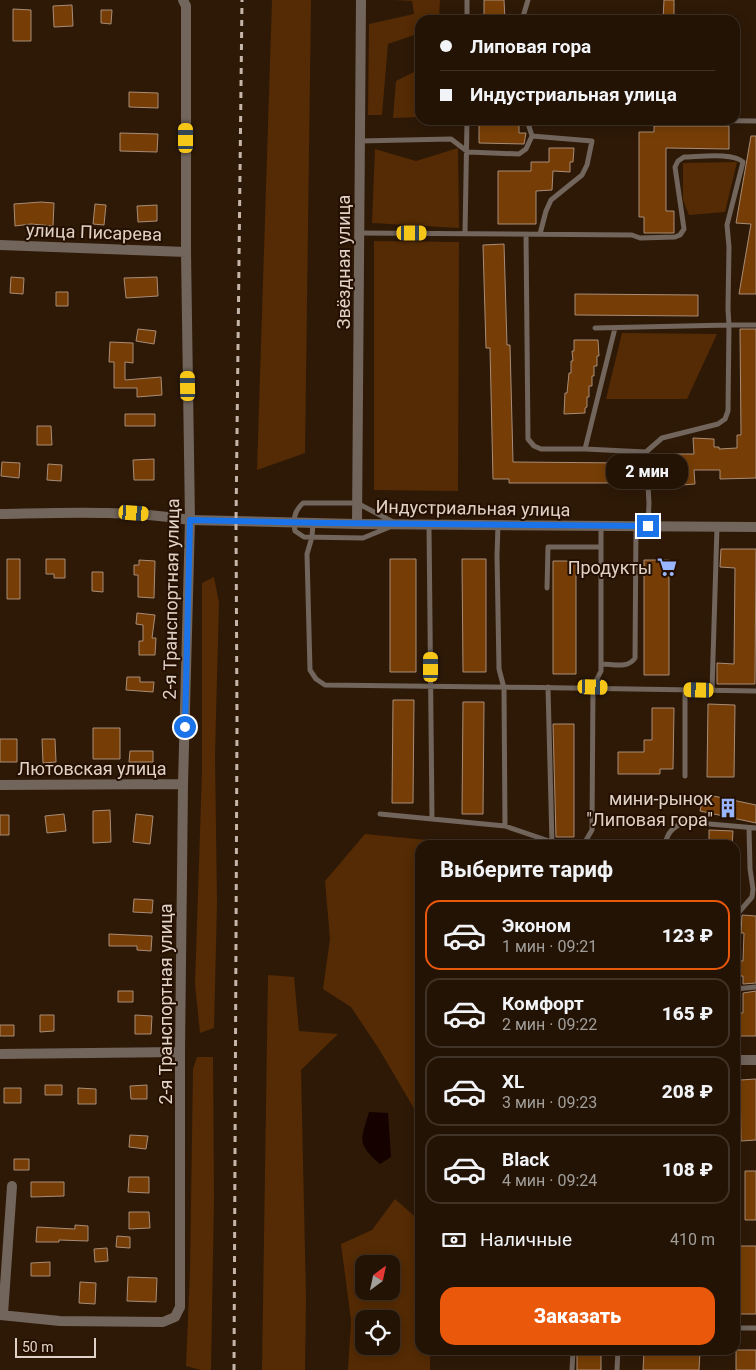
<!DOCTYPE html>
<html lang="ru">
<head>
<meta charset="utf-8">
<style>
  :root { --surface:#221305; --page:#2a1c0f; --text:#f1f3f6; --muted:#a29e9a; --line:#3f3227; --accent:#ea580c }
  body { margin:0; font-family:Roboto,sans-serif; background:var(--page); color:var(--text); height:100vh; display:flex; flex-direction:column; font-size:19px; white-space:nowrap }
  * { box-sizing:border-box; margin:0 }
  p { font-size:16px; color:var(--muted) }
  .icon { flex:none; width:28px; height:28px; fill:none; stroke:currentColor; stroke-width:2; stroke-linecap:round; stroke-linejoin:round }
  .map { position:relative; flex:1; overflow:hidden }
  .details { position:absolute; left:415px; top:840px; width:325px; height:515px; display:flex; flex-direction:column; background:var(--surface); border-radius:15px; box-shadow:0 2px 12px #0003,0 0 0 1px var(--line) }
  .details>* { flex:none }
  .guide { position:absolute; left:415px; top:15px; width:325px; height:110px; border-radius:15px; box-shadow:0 2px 12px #0003,0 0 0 1px var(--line); display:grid; align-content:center; height:110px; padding:0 25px; background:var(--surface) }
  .needle { width:32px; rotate:33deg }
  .fabs { position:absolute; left:355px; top:1255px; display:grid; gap:10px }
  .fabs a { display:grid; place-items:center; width:45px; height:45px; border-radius:10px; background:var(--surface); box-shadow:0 2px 12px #0003,0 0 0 1px var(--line); font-size:25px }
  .scale { position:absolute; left:15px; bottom:12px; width:81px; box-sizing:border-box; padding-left:5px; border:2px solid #e1d2c7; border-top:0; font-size:14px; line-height:18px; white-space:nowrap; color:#e1d2c7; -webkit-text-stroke:4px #240f01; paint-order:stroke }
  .end { position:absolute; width:22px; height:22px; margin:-11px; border:6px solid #1a73e8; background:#fff; box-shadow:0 0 0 2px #fff }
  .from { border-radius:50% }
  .bubble { position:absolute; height:35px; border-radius:15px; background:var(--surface); box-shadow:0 2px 12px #0003,0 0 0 1px var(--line); font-size:16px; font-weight:800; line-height:35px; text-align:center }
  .car { position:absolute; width:15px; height:30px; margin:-15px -8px; border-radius:6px; box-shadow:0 0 4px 1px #0007; background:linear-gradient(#f5c518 24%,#345 0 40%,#f5c518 0 76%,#345 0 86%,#f5c518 0) }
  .guide b { display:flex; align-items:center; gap:18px; height:48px; font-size:19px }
  .guide b+b { border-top:1px solid var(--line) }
  .guide i { width:12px; height:12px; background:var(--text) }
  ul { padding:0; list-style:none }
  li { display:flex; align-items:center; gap:15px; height:70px; margin:0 10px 8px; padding:0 15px; border:2px solid var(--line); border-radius:15px }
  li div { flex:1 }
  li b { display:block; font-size:19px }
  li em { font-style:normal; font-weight:800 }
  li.current { border-color:var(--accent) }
  li>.icon { width:45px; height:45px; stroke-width:1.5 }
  h2 { padding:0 25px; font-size:22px; line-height:60px }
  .pay { display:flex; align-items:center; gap:12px; height:55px; padding:0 25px; font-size:19px }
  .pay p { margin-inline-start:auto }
  .action { display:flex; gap:10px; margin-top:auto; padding:10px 25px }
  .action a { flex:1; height:58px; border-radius:15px; background:var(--accent); color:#fff; font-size:20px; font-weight:800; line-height:58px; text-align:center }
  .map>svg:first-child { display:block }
  .green { fill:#542b04; fill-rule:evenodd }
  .water { fill:#150200 }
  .building { fill:#763e06; stroke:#a88c77 }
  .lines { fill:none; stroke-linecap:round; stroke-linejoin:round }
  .service { stroke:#71655c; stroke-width:5 }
  .minor { stroke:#71655c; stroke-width:10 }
  .tertiary { stroke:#71655c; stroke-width:10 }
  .rail { stroke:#c6b6aa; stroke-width:3; stroke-dasharray:6 6; stroke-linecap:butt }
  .route { stroke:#1a73e8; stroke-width:6 }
  .labels { text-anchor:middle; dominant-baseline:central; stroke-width:4; stroke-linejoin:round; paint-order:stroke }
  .street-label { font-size:18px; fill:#e1d2c7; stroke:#240f01 }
  .poi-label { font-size:18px; fill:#e1d2c7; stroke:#240f01; text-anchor:end }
</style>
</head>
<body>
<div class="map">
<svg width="756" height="1370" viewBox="0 0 756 1370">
  <rect width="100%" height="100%" fill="#2e1907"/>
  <path class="green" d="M272,0H311L305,453L257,470Z
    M393,0H440L439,20H420V33L388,44L382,115H368L369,24L414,14L412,1Z
    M420,42V117L393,118L396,81L418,70Z
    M458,148L459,228L372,223L375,149L416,161Z
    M737,162L725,212L689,215L683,200V163Z
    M374,241L459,242L458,491L374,490Z
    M622,333L717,334L687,399H606Z
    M214,577L219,603L215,754L217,903L214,1028L200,1033L195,984L202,771V583Z
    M365,834L448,842L454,845H420V1111L415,1110L379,1049L351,1007L323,989L330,939L325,881Z
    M268,975L294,977L299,1031L338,1034L301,1070L306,1297L305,1370H262Z
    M197,1057H213L214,1198L211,1370H201L186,1366L190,1271L193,1069Z
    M395,1199L420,1221V1350H430V1370H348L351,1320L341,1244L372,1230ZM364,1264H391V1291H364ZM364,1319H391V1346H364Z"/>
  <path class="water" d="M369,1112L388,1113L391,1157L380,1164C356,1143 361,1140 369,1112Z"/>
  <path class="building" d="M484,0H504L505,20H484Z
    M664,0H674V20H663Z
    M72,5L73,26L54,27L53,6Z
    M13,9L31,10V41H13Z
    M101,10H112L111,24L101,23Z
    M129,92L158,93V108L129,107Z
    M479,120H519V133H526L524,144L479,143Z
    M654,126H729V149L666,148V211H674V233H644V217H639V132H654Z
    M120,133L158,134L157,152L120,151Z
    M751,136H756V294H739L751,224L736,223Z
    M549,148H574L573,162H570V172L553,171L552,190L536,191V224H498V171H531V162H549Z
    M41,202L54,203L53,226L31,224L15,226L14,204Z
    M95,204L106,205L104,225L93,224Z
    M157,205V221L138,222L137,206Z
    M504,244L507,345H510L513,462L628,463V483H509V479H493L490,348H486L483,245Z
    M11,277L24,278L23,294L10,293Z
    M157,277L158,296L126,298L124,278Z
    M56,292H68V306H56Z
    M575,294L698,295V316L575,315Z
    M138,329L156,331L154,344L136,341Z
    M740,329H756V478L720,479V470H694L695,484L682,485V482H672V476H667V466L674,465V454H694L693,438L714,439V447H719V449L737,448V435H741Z
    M574,340H598L599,356H597V366H594V376H592V386H589V397H587V407L585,408V413L564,414L565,393H567L569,373H571V361H573L572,351H574Z
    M110,342L133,343V363L125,362V380L161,377L162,395L137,397V388H114V362H109Z
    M125,414H155V426H125Z
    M37,426H51L52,445H37Z
    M154,459V480H134L133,460Z
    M2,462L20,463L19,478L1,476Z
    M48,464L62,465L61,481L47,480Z
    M721,549H756L755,684H717V663L734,664L735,568L720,567Z
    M7,559H20V599H7Z
    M46,559H65V578H54V574H46Z
    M390,559H416V672H390Z
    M462,559H486V672H463Z
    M139,560L155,561L154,598L138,597V575H134V565H139Z
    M644,560H669V675H644Z
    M553,561H576V674H553Z
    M92,572H103V592L92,591Z
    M137,613L155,615L152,638H156L155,655H139V641H143V625L136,624Z
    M127,677H140V682H154L153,692L126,690Z
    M393,700H414L413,803H392Z
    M463,702H484L483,814H462Z
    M708,704L735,705L734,777H707Z
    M652,708H674L673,769H660V774H618V752H644V740H652Z
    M553,724H574V837H556Z
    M93,728H120V759H93Z
    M0,739H17V762H0Z
    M42,739H55L56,762L43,763Z
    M130,751H153V762H129Z
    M704,794L756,805V823L700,811Z
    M110,810L111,842L93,843V811Z
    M64,814L66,831L47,833L45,816Z
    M136,814L153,816L150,844L133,842Z
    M0,815H9V835H0Z
    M709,830L733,831L732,845H709Z
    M134,899L153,900L152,913L133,912Z
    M742,915L756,916V983L743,984V976H739L740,961H743L744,933H741Z
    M109,934L152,936L151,951L137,950V946H109Z
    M118,991H133V1002H118Z
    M756,991V1036H735V1013H743V993Z
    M40,1015H54V1031L40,1032Z
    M135,1015L152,1016L151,1034H135Z
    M0,1025H14V1036H0Z
    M756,1079V1140L741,1141L740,1080Z
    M45,1085H62V1095H45Z
    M147,1085V1099H131L130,1086Z
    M4,1088H21V1103H4Z
    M78,1088L96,1089V1104H78Z
    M130,1135L148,1136L146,1149L129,1147Z
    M14,1159H29V1170H14Z
    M745,1171H756V1220H745Z
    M129,1177H149V1193L128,1192Z
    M31,1182H64V1196L31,1197Z
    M129,1212H149L150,1228L129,1229Z
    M75,1225L88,1226V1241L59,1240V1242H36L37,1227L75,1229Z
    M117,1236L130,1237V1248L116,1247Z
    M735,1246H756V1314H735V1296H739V1265H735Z
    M107,1248L108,1261L95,1262L94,1249Z
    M50,1262V1276H31V1263Z
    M128,1277L157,1278L156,1302L127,1301Z
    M80,1282L96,1283L95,1304L79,1303Z
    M577,1350H601V1370H577Z
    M736,1350H756V1370H736Z
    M644,1351L700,1352L699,1370H643Z"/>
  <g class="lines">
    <path class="service" d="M467,0V20
      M522,20L528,0
      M527,120L532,136
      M674,120L756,121
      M360,141L451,139L468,152L519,154L526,149L532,136L592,141L587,165L582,175L551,200L546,211L540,234
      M359,233L632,235L640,238L675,237L680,235L684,229L675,167L678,161L684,157C698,157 733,152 743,162L727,225L729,247L728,309L729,325L595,328
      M465,234L467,120
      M526,234L528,439L534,446L541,449H585L646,452
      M585,449L615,328
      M303,503H357L397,524L363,538L304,537L295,531C293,520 294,511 303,503Z
      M313,523L312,537L307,554L310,670L316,679L325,685C469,687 612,688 756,691
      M429,524L432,819
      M498,525L497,555L499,669L504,688L505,826
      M648,526L649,503L646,452L662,438L718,424L725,419L728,411L729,325H756
      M547,588L548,547H600
      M601,664C613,664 628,669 635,658L636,526
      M548,687L552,844
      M712,690L717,527
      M685,776V690
      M380,814L505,826L552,842H585L592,830L593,687L601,671V526
      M665,845C667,832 674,825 687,822L756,828
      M735,920L739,912L752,897L753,889L750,869L749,828
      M735,999V989L756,987
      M735,1328H756
      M572,1370L573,1350
      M617,1370L618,1350"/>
    <path class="minor" d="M0,245L186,252
      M0,514C63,513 127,510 190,520
      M357,524L361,0
      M0,785L183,784
      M0,1054L180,1052
      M735,1060H756
      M3,1314L12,1186
      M0,1315L60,1321L163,1322L175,1317L180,1307V1052L183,784L190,520L186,252V6L183,0"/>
    <path class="tertiary" d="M190,520L357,524L756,527"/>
    <path class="rail" d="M234,1370L237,723L236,521L242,0"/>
  </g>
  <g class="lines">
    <path class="route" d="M185,727L190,520L328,523L648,526"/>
  </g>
  <defs>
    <symbol id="supermarket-bare" viewBox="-9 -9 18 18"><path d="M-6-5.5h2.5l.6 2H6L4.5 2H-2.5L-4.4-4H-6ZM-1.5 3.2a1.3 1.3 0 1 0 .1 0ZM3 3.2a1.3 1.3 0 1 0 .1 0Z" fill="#99b5fd" stroke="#240f01" stroke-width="2.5" paint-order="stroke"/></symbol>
    <symbol id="building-bare" viewBox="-9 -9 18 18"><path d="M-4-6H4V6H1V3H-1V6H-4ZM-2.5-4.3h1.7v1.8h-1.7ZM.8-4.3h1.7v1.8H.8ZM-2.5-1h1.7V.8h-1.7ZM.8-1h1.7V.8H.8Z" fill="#99b5fd" stroke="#240f01" stroke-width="2.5" paint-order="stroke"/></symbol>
  </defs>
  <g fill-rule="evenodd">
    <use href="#supermarket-bare" x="653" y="553" width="28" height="28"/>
    <use href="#building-bare" x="714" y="794" width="28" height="28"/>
  </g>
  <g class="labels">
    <g class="street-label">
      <text transform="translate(94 232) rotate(2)">улица Писарева</text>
      <text transform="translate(343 262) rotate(-90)">Звёздная улица</text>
      <text transform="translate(473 508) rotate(1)">Индустриальная улица</text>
      <text transform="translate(171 599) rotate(-89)">2-я Транспортная улица</text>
      <text x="92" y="768">Лютовская улица</text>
      <text transform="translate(165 1004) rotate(-90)">2-я Транспортная улица</text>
    </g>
    <g class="poi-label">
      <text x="652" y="567">Продукты</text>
      <text x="713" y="798">мини-рынок<tspan x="713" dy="21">"Липовая гора"</tspan></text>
    </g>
  </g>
</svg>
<div class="fabs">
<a><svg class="needle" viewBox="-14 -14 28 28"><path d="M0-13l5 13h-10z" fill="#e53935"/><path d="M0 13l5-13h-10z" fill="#a29e9a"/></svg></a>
<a><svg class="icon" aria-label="locate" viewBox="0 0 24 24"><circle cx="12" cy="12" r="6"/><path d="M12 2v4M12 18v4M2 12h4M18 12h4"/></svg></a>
</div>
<div class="scale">50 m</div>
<i class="end from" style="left:185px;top:727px"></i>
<i class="end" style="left:648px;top:526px"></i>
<div class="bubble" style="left:606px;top:454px;width:82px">2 мин</div>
<i class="car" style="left:186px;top:138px;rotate:0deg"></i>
<i class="car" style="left:412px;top:233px;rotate:90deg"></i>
<i class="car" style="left:188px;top:386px;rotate:359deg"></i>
<i class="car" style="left:134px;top:513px;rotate:94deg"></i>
<i class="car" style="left:431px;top:667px;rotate:0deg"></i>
<i class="car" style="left:593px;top:687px;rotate:92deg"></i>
<i class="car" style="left:699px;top:690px;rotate:271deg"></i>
<div class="guide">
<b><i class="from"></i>Липовая гора</b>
<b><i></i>Индустриальная улица</b>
</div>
<section class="details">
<h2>Выберите тариф</h2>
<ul>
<li class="current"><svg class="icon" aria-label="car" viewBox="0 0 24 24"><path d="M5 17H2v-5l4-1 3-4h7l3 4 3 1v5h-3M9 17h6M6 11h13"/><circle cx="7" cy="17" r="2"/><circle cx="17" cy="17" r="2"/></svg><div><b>Эконом</b><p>1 мин · 09:21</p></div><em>123 ₽</em></li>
<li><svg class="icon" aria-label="car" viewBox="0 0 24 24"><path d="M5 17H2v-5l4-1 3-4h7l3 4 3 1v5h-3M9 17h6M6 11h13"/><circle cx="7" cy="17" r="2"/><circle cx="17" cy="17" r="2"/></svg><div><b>Комфорт</b><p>2 мин · 09:22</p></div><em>165 ₽</em></li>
<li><svg class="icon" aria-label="car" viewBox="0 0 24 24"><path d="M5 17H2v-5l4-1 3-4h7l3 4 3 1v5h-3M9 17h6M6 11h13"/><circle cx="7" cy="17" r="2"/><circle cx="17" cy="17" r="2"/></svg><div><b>XL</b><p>3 мин · 09:23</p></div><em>208 ₽</em></li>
<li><svg class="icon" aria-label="car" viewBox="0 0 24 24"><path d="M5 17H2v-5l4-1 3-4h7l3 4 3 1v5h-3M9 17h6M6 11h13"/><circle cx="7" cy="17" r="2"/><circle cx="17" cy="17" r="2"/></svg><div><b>Black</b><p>4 мин · 09:24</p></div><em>108 ₽</em></li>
</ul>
<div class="pay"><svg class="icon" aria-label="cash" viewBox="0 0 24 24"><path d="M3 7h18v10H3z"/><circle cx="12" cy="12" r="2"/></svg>Наличные<p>410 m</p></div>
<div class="action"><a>Заказать</a></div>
</section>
</div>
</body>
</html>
